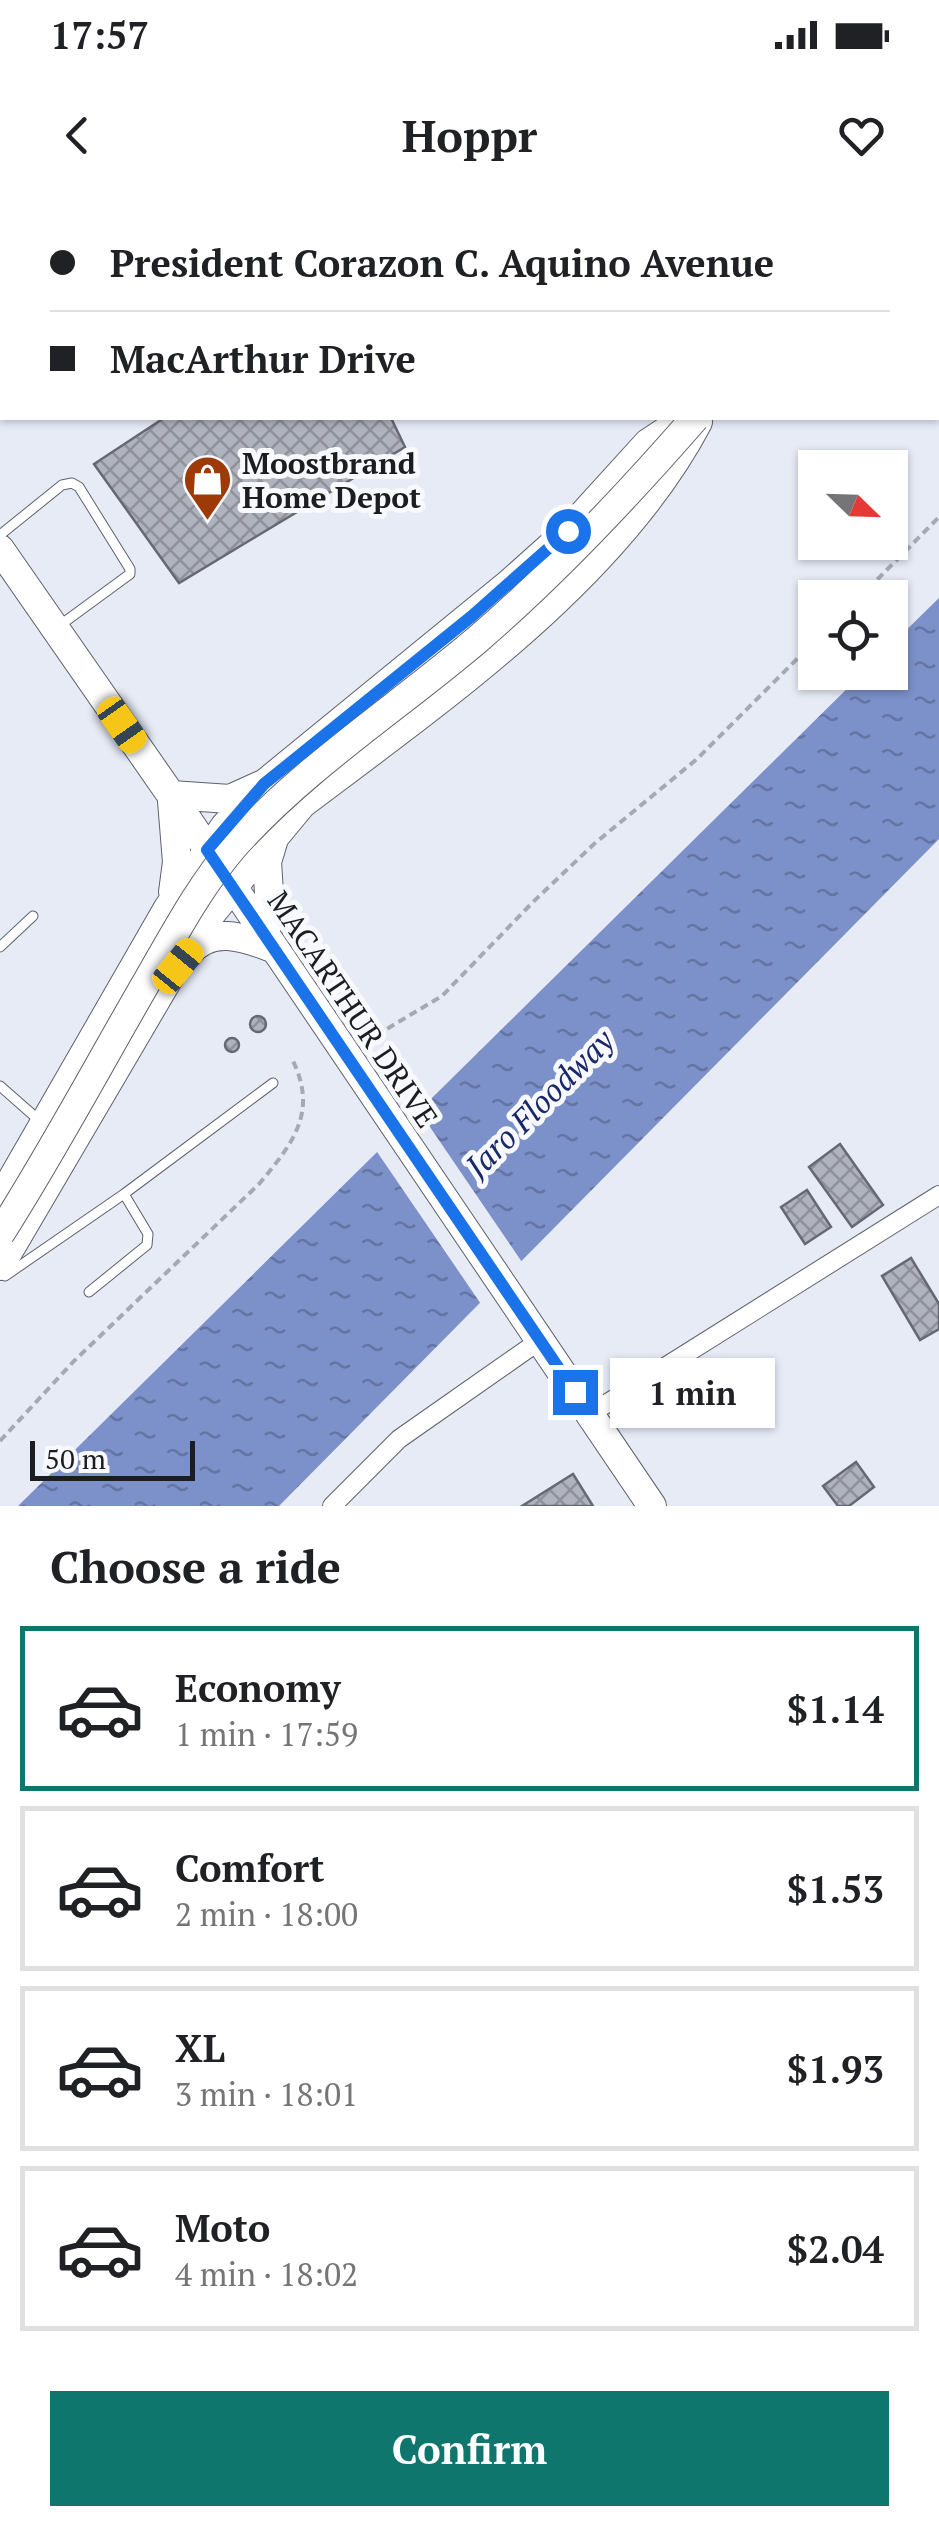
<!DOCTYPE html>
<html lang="en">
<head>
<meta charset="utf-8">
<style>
  :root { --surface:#fff; --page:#f6f6f6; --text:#202124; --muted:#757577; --line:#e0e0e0; --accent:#0f766e }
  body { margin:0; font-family:"PT Serif",serif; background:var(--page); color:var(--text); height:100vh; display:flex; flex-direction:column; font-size:38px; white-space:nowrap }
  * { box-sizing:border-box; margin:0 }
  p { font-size:32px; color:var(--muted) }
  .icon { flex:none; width:55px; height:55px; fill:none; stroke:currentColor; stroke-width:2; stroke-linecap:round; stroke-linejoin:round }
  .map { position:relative; height:1306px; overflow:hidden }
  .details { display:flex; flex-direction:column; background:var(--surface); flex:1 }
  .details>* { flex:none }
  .banner { position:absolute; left:0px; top:0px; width:940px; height:220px; box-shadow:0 2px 8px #0004; display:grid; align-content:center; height:220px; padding:0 50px; background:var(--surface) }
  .needle { width:65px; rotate:113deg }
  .controls { position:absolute; left:798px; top:250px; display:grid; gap:20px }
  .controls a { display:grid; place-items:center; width:110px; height:110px; border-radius:0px; background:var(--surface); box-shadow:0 2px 8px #0004; font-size:50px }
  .scale { position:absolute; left:30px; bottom:25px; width:165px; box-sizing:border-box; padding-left:10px; border:5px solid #1b1d20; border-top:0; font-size:28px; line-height:35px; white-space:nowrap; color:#1b1d20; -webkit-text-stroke:8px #f7f9fd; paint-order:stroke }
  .end { position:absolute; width:45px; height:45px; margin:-22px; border:12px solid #1a73e8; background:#fff; box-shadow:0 0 0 5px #fff }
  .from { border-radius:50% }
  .bubble { position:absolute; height:70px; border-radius:0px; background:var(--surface); box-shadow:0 2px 8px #0004; font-size:32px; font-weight:600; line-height:70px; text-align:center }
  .car { position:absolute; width:30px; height:60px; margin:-30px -15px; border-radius:12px; box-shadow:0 0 8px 2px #0007; background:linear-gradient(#f5c518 24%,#345 0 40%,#f5c518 0 76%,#345 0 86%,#f5c518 0) }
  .banner b { display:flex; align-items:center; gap:35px; height:95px; font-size:38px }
  .banner b+b { border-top:2px solid var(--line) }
  .banner i { width:25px; height:25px; background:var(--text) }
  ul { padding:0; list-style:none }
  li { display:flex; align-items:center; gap:30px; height:165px; margin:0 20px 15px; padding:0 30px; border:5px solid var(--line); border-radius:0px }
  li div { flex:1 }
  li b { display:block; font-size:38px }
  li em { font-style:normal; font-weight:600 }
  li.current { border-color:var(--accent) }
  li>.icon { width:90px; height:90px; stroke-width:1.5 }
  h2 { padding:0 50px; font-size:45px; line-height:120px }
  .action { display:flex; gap:20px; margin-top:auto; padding:20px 50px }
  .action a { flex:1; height:115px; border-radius:0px; background:var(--accent); color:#fff; font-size:40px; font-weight:600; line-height:115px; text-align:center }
  .status { display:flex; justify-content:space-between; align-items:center; height:70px; padding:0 50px; background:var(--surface); direction:ltr }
  .status svg { height:28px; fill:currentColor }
  header { display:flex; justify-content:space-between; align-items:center; height:130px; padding:0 50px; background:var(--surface); font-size:45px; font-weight:600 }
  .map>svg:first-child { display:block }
  .water { fill:url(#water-ripples) }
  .pier { fill:#e7ebf6 }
  .building { fill:url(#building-cross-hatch); stroke:#666973; stroke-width:2.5 }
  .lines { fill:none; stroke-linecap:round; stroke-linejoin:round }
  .lane-casing { stroke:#5d616a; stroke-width:11 }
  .street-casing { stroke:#5d616a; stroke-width:20 }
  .primary-casing { stroke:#5d616a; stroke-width:30 }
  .path { stroke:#a6a9b2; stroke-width:4; stroke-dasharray:8 5; stroke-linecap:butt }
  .lane { stroke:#fff; stroke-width:9 }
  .street { stroke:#fff; stroke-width:18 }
  .primary { stroke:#fff; stroke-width:28 }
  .primary-bridge-casing { stroke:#5d616a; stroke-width:30; stroke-linecap:butt }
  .primary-bridge { stroke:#fff; stroke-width:28 }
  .route { stroke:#1a73e8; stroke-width:12 }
  .labels { text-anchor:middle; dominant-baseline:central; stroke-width:10; stroke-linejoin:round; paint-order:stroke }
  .poi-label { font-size:30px; font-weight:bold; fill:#1b1d20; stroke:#f7f9fd; text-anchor:start }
  .street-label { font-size:30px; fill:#1b1d20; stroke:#f7f9fd }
  .water-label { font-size:32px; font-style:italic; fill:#19286b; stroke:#f7f9fd }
</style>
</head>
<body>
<div class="status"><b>17:57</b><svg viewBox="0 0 49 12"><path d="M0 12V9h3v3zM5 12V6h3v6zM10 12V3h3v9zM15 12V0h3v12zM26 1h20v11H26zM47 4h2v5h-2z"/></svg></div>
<header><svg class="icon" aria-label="back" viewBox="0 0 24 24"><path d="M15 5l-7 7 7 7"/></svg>Hoppr<svg class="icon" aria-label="heart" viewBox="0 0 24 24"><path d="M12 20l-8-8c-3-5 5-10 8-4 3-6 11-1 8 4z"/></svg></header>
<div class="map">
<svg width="939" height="1306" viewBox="0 0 939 1306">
  <defs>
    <pattern id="water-ripples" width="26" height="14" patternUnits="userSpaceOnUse" patternTransform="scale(2.5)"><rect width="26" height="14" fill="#7c90c9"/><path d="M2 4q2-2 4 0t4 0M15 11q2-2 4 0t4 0" fill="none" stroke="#6575a3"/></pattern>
    <pattern id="building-cross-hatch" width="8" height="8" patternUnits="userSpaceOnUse" patternTransform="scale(2.5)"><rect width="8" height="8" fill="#afb3bd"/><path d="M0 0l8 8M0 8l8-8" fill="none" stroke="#8e9199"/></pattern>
  </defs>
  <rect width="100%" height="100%" fill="#e7ebf6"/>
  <path class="water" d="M939,398V639L279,1306H18L863,473L890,472V446Z"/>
  <path class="pier" d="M415,905L524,1065L483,1107L373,946Z"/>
  <path class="building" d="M164,218H391L405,247L179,383L94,264Z
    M250 824a8 8 0 1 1 16 0a8 8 0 1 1-16 0Z
    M225 845a7 7 0 1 1 14 0a7 7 0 1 1-14 0Z
    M840,944L883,1005L852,1027L809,967Z
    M807,990L831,1027L805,1044L781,1007Z
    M911,1058L939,1104V1129L920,1140L882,1076Z
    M856,1262L874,1287L849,1306H838L823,1286Z
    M573,1274L593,1306H522Z"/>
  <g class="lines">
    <defs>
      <path id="lane" d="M0,335L62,285L72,283L79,287L130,369V374L59,426
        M0,747L33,716
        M0,886L41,922
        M124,994L273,883
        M5,1076L124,994L148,1034L147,1045L89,1092"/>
      <path id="street" d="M590,1214L939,995
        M332,1306L399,1239L539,1141"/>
      <path id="primary" d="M851,2L853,0
        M0,349L171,595L652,1306
        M171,595L230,599L261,585
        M172,601L177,662L173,692
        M265,735L270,708L267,662L274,639
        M188,754C210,725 244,737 272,748
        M0,1000L168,708L225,626L264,584L511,382L568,331L648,243L686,218
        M0,1066L196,732L302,604C441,499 616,378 698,222"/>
    </defs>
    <use href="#lane" class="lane-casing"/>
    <use href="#street" class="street-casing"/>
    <use href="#primary" class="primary-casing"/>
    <path class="path" d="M812,2L814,0
      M859,398L939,317
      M365,842L442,796L533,702L594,644L697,559L815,441
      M0,1241L74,1161L259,984C294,942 319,911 291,857"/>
    <use href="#lane" class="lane"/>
    <use href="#street" class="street"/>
    <use href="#primary" class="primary"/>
    <defs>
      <path id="primary-bridge" d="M0,1034C53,951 99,864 149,778C175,733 201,684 235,645C306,566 397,508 478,439C557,371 627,296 695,218"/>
    </defs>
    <use href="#primary-bridge" class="primary-bridge-casing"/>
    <use href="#primary-bridge" class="primary-bridge"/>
  </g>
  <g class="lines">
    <path class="route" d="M568,331L472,416L264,584L207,650L575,1192"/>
  </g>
  <defs>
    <symbol id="shop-pin" viewBox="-11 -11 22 30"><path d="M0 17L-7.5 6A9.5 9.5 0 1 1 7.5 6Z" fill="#9e3a07" stroke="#f7f9fd"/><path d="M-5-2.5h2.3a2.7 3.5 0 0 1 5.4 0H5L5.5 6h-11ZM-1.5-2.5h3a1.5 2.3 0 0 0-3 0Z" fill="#fff"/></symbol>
  </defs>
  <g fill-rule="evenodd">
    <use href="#shop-pin" x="180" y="252" width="55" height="75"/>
  </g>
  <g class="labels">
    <g class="poi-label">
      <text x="242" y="263">Moostbrand<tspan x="242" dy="34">Home Depot</tspan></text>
    </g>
    <g class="street-label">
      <text transform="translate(353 809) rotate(56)">MACARTHUR DRIVE</text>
    </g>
    <g class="water-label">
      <text transform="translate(539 903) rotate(-45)">Jaro Floodway</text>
    </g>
  </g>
</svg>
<div class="controls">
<a><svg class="needle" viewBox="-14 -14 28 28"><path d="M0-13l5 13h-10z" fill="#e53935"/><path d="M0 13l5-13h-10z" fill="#757577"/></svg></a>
<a><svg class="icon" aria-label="locate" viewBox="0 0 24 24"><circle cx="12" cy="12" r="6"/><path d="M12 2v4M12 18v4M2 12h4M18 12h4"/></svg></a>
</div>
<div class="scale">50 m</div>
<i class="end from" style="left:568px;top:331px"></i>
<i class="end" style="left:575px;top:1192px"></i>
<div class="bubble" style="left:610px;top:1158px;width:165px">1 min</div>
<i class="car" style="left:122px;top:525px;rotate:145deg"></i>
<i class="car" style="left:178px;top:766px;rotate:39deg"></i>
<div class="banner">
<b><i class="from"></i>President Corazon C. Aquino Avenue</b>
<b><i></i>MacArthur Drive</b>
</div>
</div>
<section class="details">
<h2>Choose a ride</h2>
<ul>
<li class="current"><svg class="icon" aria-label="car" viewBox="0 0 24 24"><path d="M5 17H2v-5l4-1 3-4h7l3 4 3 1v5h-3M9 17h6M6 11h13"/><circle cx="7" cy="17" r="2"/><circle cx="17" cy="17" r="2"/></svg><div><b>Economy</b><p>1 min · 17:59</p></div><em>$1.14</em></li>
<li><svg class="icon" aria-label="car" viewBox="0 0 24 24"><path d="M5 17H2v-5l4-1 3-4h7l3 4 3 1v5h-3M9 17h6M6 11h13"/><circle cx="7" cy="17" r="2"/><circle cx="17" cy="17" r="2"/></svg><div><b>Comfort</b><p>2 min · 18:00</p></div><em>$1.53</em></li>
<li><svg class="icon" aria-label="car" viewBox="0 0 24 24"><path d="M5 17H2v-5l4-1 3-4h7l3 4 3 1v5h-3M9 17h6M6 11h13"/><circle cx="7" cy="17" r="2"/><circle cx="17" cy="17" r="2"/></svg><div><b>XL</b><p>3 min · 18:01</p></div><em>$1.93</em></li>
<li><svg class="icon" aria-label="car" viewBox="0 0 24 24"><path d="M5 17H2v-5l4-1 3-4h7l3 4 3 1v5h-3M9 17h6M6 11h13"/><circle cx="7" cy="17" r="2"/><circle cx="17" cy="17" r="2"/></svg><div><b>Moto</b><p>4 min · 18:02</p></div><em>$2.04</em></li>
</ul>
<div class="action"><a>Confirm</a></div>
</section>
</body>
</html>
